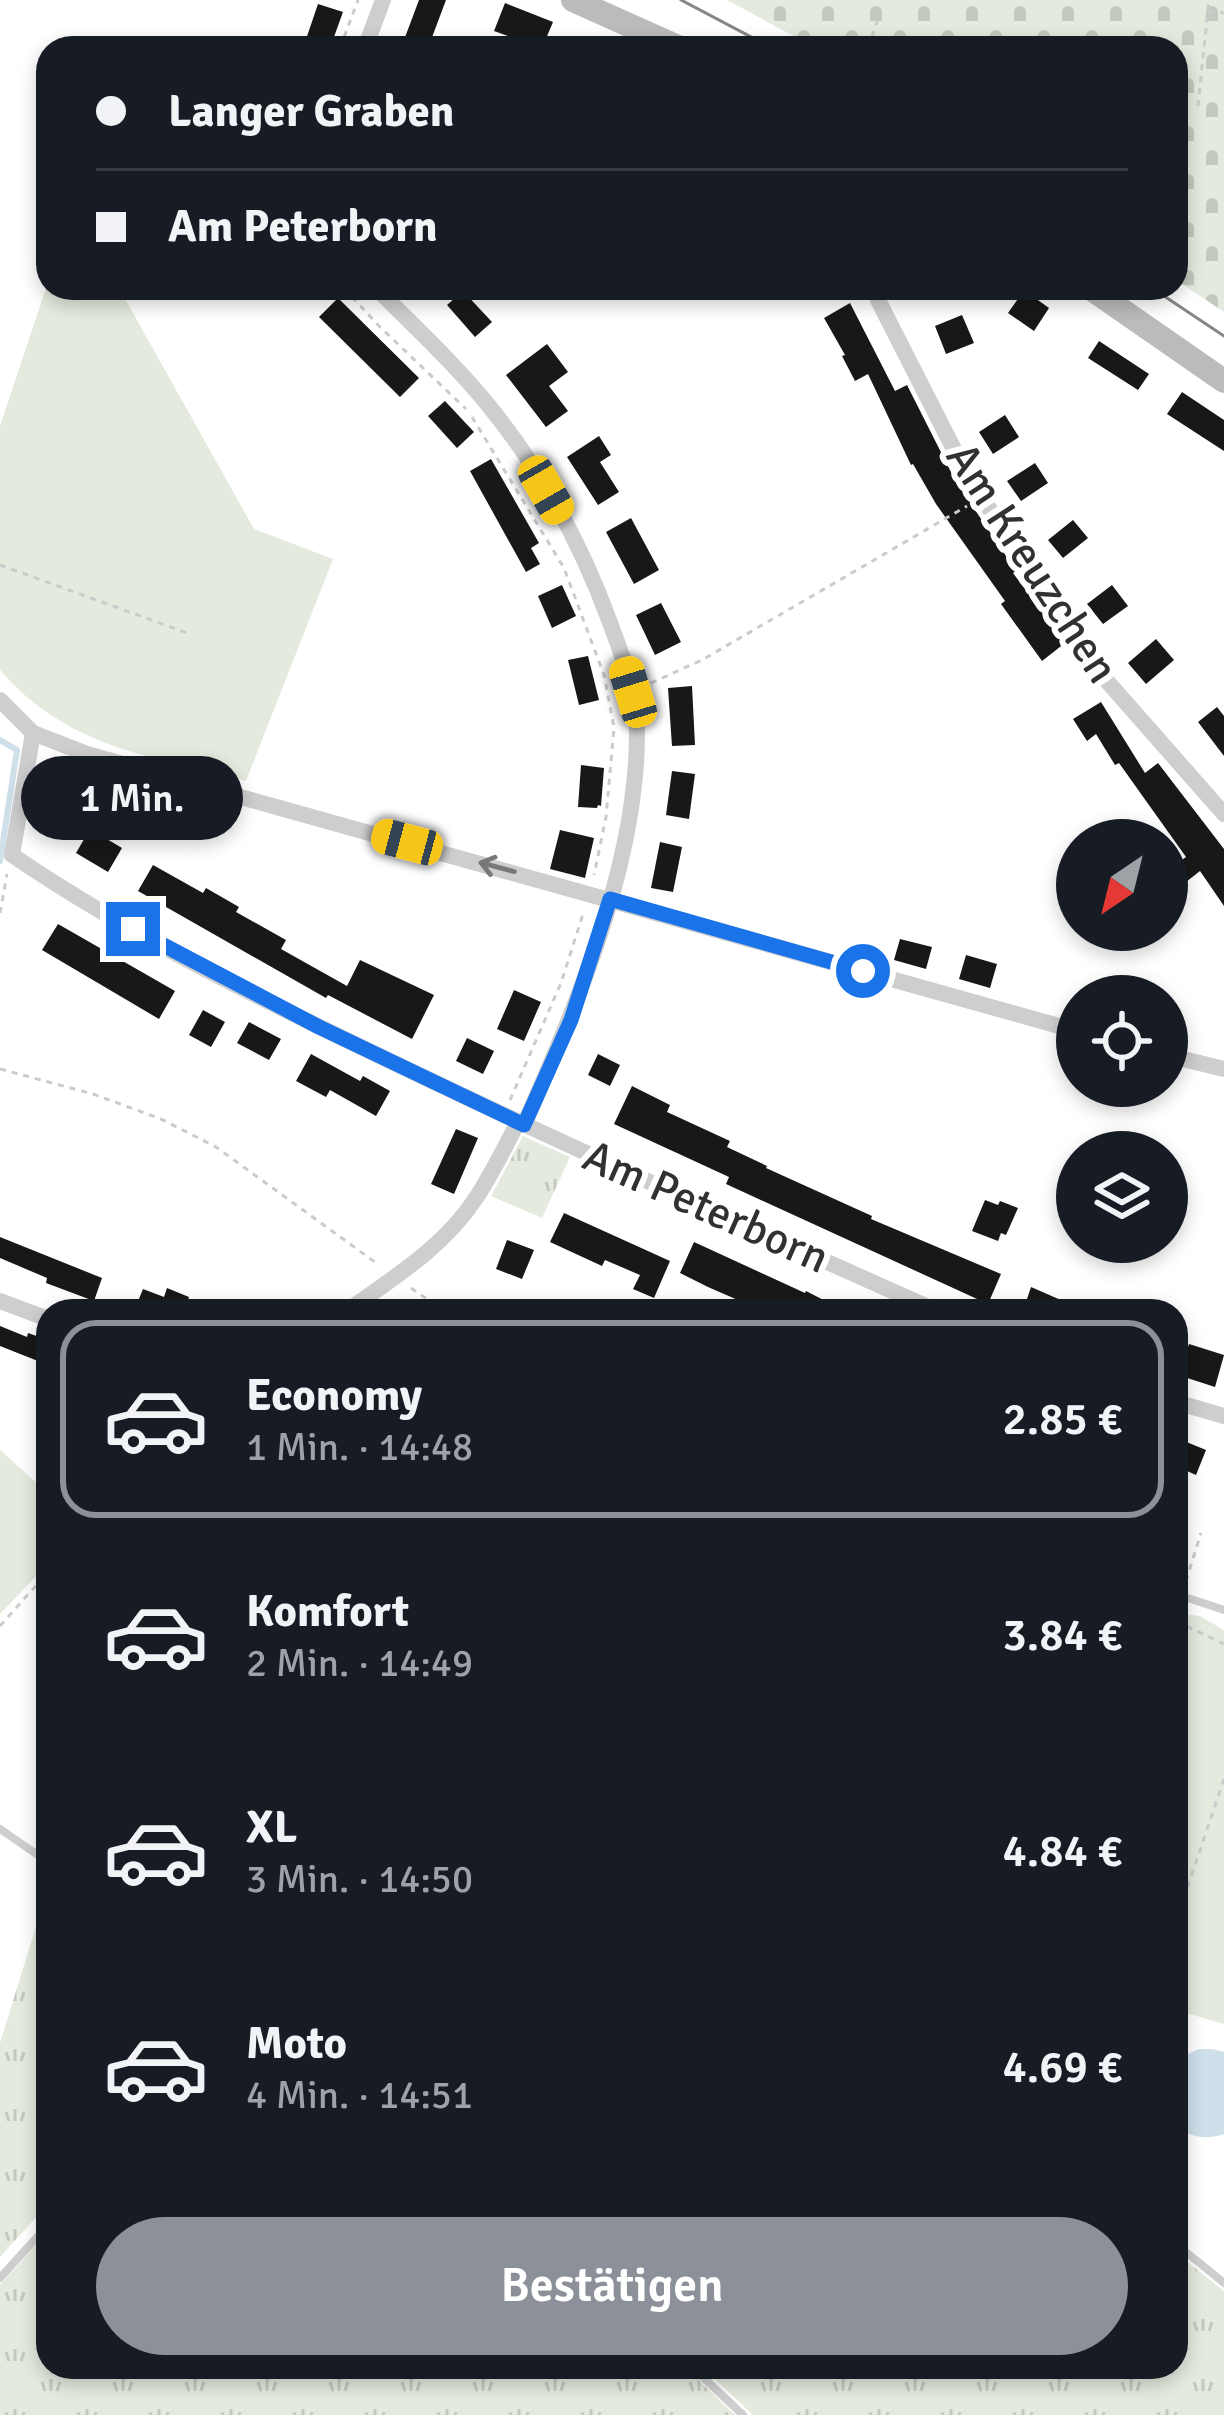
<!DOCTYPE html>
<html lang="de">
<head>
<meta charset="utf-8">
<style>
  :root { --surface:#171b24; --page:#20242c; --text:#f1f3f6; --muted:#9ea1a6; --line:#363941; --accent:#8c9099 }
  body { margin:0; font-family:Signika,sans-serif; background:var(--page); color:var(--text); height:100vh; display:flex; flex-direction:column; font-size:45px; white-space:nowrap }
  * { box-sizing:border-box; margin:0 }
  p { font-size:39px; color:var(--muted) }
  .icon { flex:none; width:66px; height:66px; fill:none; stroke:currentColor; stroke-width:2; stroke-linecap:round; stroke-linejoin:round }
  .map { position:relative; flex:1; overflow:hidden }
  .drawer { position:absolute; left:36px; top:1299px; width:1152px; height:1080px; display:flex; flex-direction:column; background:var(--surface); border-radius:36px; box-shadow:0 6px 18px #0003 }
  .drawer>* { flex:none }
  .top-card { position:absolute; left:36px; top:36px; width:1152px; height:264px; border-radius:36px; box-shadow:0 6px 18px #0003; display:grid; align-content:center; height:264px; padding:0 60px; background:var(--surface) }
  .needle { width:78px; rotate:215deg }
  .fabs { position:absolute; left:1056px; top:819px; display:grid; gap:24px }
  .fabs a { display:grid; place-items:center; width:132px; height:132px; border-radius:50%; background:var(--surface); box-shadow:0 6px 18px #0003; font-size:60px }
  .end { position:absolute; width:54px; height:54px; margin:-27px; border:15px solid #1a73e8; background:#fff; box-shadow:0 0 0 6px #fff }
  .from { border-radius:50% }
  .bubble { position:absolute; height:84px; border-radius:42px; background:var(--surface); box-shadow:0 6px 18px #0003; font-size:39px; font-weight:600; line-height:84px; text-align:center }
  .car { position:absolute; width:36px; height:72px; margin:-36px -18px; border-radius:15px; box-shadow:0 0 9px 3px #0007; background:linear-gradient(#f5c518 24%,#345 0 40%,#f5c518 0 76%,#345 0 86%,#f5c518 0) }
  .top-card b { display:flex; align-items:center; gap:42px; height:114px; font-size:45px }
  .top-card b+b { border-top:3px solid var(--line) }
  .top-card i { width:30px; height:30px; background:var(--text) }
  ul { padding:21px 0 0; list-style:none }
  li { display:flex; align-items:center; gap:36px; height:198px; margin:0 24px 18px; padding:0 36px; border:6px solid transparent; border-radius:36px }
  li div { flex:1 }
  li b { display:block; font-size:45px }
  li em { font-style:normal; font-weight:600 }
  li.current { border-color:var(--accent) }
  li>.icon { width:108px; height:108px; stroke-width:1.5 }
  .action { display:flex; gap:24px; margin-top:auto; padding:24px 60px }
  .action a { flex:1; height:138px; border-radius:72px; background:var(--accent); color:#fff; font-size:48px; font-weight:600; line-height:138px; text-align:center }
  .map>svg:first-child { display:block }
  .grass { fill:url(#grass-tufts) }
  .cemetery { fill:url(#cemetery-stones) }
  .garden { fill:#e4eade }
  .water { fill:#cfe0eb }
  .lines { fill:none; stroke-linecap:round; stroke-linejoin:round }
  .stream { stroke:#cfe0eb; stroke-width:6 }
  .building { fill:#181818 }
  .path { stroke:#cbcbcb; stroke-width:3; stroke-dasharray:6 6; stroke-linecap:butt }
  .lane { stroke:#cecece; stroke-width:8 }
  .street { stroke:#cecece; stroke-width:16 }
  .secondary { stroke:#bbb; stroke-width:24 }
  .tram { stroke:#868686; stroke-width:3 }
  .oneway { stroke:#787878 }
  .route { stroke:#1a73e8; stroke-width:15 }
  .labels { text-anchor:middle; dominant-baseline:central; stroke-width:12; stroke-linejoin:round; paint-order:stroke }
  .street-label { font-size:45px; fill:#313131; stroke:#fff }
</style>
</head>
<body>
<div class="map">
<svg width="1224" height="2415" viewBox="0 0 1224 2415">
  <defs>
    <pattern id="grass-tufts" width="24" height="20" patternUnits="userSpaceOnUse" patternTransform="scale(3)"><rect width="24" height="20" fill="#e4eade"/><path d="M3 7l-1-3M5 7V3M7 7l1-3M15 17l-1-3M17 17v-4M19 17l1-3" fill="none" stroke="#c4c9bf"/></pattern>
    <pattern id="cemetery-stones" width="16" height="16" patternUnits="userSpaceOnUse" patternTransform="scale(3)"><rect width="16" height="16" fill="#e4eade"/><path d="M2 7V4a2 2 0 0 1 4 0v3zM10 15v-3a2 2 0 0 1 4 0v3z" fill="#c4c9bf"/></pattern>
  </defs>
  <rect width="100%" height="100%" fill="#fff"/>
  <path class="grass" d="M523,1136L570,1157L542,1218L491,1196Z
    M48,1888V2204L0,2257V2043Z
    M48,2232V2367H685L735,2415H0V2285Z
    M1176,2253L1224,2291V2415H753L702,2367H1176Z"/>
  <path class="cemetery" d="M727,0H1224V312L1176,280V48H816Z"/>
  <path class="garden" d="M48,282V288H119L254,529L333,559L246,781C151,756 67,748 0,670V426Z
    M0,1450L48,1493V1564L0,1614Z
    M1176,1613L1200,1616L1224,1630V2024L1176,2010Z"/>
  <path class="water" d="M1198,2049H1212L1224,2052V2134C1206,2140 1190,2138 1176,2125V2061Z"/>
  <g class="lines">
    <path class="stream" d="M0,740L17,750L0,861"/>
  </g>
  <path class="building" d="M419,0H446L428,48H401Z
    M505,3L553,22L542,48L494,31Z
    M318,4L343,12L330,48H303Z
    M1024,290L1049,308L1034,331L1008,313Z
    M463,291L492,322L475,337L447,305Z
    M338,298L419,378L400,397L319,317Z
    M850,303L895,391L907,385L955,480L1016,571L1013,573L1065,643L1042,661L1001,604L1005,601L936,504L913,464L911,465L868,374L855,381L842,356L845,355L824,318Z
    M962,315L974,343L946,354L935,326Z
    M1099,341L1149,374L1138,390L1088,358Z
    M547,344L568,372L549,386L568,411L546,427L506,375Z
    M1182,392L1224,420V451L1167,414Z
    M445,401L474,432L457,448L428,416Z
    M1005,415L1019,437L993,454L979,432Z
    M599,436L611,455L600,462L619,492L598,505L567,457Z
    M491,459L539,543L531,548L540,564L526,572L470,471Z
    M1035,463L1048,483L1021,501L1007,481Z
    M631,518L659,570L634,584L606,532Z
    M1073,520L1088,538L1063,558L1048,540Z
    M562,585L576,616L552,628L538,596Z
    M1112,585L1128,606L1103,624L1087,604Z
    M661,603L681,642L655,655L636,615Z
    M1156,639L1174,660L1146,684L1128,663Z
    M588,656L599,700L579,705L568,660Z
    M692,686L695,745L672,746L668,688Z
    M1101,702L1145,773L1158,763L1224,849V906L1200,871L1177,889L1167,876V871L1186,857L1119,763L1115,765L1096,734L1087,741L1073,719Z
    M1217,707L1224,716V756L1198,722Z
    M581,765L604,768L601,806L598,805L597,808L578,807Z
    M672,771L695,774L689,819L666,815Z
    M90,829L122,848L108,872L76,853Z
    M560,830L594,838L585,878L550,869Z
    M660,842L682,847L673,892L651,888Z
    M153,865L203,893L206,888L239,907L236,912L286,940L281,949L347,986L360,960L434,995L412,1039L328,995L326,998L138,891Z
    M58,924L175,991L159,1019L42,950Z
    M900,939L932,947L926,969L894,960Z
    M966,955L997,964L990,988L959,979Z
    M514,990L541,1002L524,1041L497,1029Z
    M203,1010L225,1022L211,1047L189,1035Z
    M249,1022L281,1039L269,1060L237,1043Z
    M467,1038L494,1051L483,1074L456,1061Z
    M311,1054L360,1081L363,1076L390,1091L376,1116L330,1090L326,1097L296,1081Z
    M598,1054L620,1065L610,1086L588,1075Z
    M632,1086L670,1105L667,1112L730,1141L727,1147L767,1166L766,1168L872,1216L871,1219L1001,1274L988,1304L726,1184L729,1177L614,1124Z
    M456,1129L478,1138L454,1194L431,1184Z
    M985,1200L998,1205L1000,1201L1018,1208L1006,1235L1001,1233L998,1241L972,1231Z
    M564,1213L670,1261L654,1298L633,1289L640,1275L605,1260L602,1266L550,1242Z
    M0,1237L102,1278L94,1301L46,1283L47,1278L0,1258Z
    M507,1240L534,1250L522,1279L496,1269Z
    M694,1242L805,1293L806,1291L845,1311H763L708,1287L680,1273Z
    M1031,1287L1086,1311H1023Z
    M167,1288L189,1297L186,1306L196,1311H134L143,1289L164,1297Z
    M0,1326L27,1337L28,1333L48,1340V1365L0,1346Z
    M1189,1344L1224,1355L1215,1387L1178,1375Z
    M1184,1441L1206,1450L1196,1475L1176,1466Z"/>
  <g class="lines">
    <path class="path" d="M1208,11L1224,13
      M340,48L358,0
      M868,48L879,16
      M1198,106L1209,0
      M344,288L378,325L466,409
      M472,417L564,568L604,675L614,728L606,817L594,875
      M0,565L190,634
      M651,683L702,660L967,506
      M0,913L7,874
      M0,1069L93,1094L161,1119L216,1147L379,1265
      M510,1100L561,983L583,914
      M411,1288L444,1311
      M1186,1581L1201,1533
      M1176,1621L1224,1644
      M0,1626L48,1572
      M1176,1921L1224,1779"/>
    <path class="lane" d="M1176,1594L1224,1610
      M0,1829L48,1862
      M1176,2244L1224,2283
      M0,2278L48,2225
      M692,2367L743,2415"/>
    <path class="street" d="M365,48L383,0
      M376,288C415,327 455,364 489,406C541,470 581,544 609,620C623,657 637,694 637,734C637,865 576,1007 524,1125
      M877,288V298L966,473L982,498L1106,680L1224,814
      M0,700L33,733L87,754L1077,1031
      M33,733L12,855C135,939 279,1008 413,1072C587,1155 762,1233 937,1311
      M1167,1055L1224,1069
      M0,1301L48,1319
      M347,1311C393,1278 444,1247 476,1198C492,1174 505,1147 518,1122
      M1176,1402L1224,1416"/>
    <path class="secondary" d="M573,0L680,48
      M1090,288L1224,381"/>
    <path class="tram" d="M681,0L772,48
      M1152,288L1224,336"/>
  </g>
  <defs><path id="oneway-shaft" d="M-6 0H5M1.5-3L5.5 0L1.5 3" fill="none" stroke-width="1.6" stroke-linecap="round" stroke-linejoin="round" transform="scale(3)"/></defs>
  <use class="oneway" href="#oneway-shaft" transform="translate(497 867) rotate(-165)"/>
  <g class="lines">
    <path class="route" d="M133,929L319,1027L524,1125L571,1020L610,899L863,971"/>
  </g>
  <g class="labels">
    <g class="street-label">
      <text transform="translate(1032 563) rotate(57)">Am Kreuzchen</text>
      <text transform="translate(706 1207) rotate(24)">Am Peterborn</text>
    </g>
  </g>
</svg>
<div class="fabs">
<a><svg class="needle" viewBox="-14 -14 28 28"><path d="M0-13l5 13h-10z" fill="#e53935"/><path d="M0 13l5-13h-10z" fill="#9ea1a6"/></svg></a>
<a><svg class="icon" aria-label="locate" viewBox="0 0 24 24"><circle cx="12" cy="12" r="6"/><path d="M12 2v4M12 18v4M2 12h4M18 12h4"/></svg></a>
<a><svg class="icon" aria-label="layers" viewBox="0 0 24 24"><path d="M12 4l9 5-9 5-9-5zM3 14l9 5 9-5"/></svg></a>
</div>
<i class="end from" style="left:863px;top:971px"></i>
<i class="end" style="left:133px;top:929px"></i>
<div class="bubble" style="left:21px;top:756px;width:222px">1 Min.</div>
<i class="car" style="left:546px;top:490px;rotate:150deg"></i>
<i class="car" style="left:633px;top:692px;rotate:343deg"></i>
<i class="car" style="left:407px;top:842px;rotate:285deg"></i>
<div class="top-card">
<b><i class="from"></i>Langer Graben</b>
<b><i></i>Am Peterborn</b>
</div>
<section class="drawer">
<ul>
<li class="current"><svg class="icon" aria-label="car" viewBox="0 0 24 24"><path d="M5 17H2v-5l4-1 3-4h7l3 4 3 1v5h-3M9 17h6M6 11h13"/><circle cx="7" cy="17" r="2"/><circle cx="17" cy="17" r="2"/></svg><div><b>Economy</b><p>1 Min. · 14:48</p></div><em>2.85 €</em></li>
<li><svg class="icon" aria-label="car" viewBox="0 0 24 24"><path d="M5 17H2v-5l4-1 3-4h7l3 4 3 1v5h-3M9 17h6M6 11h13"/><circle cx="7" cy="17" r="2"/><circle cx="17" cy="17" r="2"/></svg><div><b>Komfort</b><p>2 Min. · 14:49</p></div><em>3.84 €</em></li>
<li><svg class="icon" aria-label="car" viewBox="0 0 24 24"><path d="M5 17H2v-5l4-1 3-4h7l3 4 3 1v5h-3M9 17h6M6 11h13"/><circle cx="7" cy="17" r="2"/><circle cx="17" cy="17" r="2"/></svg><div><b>XL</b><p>3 Min. · 14:50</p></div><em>4.84 €</em></li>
<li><svg class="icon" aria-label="car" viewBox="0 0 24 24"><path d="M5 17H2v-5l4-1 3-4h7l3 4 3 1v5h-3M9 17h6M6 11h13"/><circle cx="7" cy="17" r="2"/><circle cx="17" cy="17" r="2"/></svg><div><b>Moto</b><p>4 Min. · 14:51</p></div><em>4.69 €</em></li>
</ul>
<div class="action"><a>Bestätigen</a></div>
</section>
</div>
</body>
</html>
